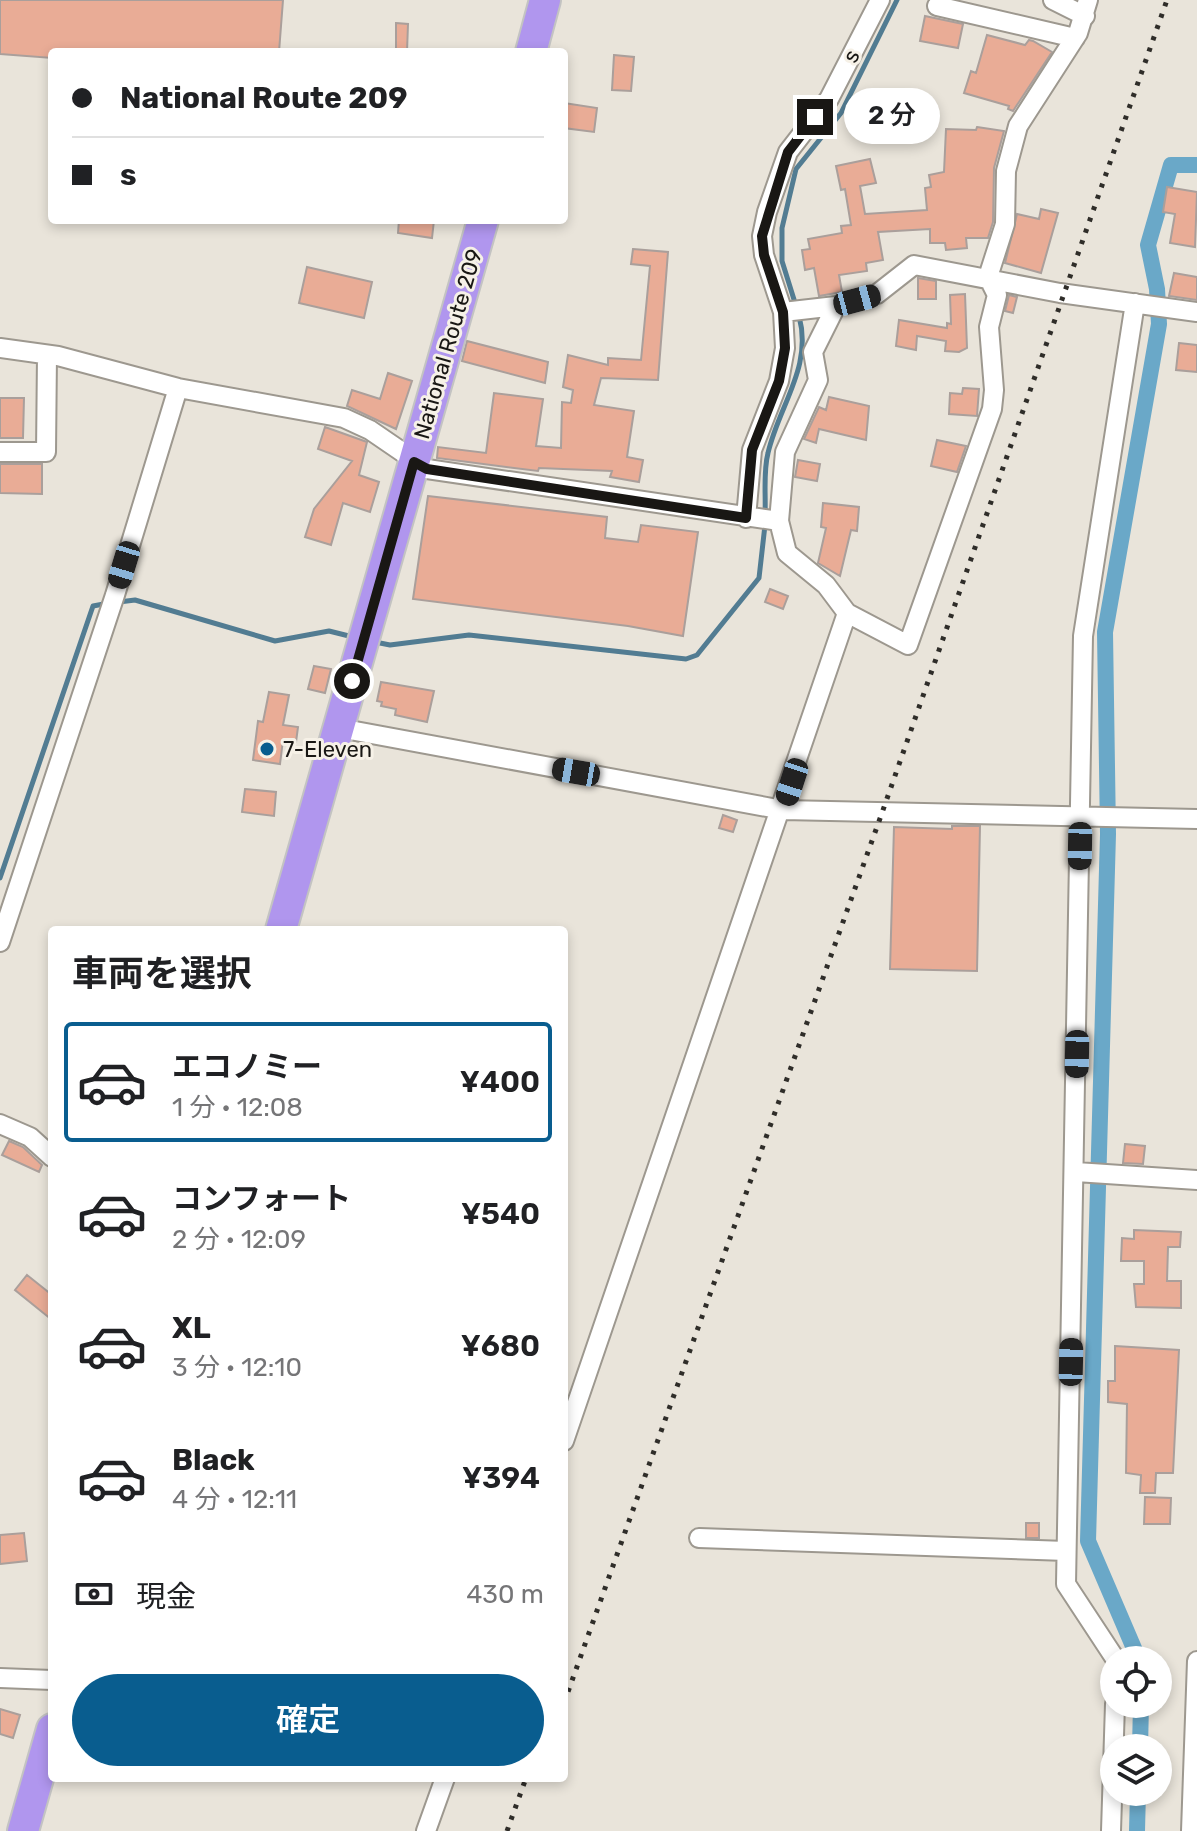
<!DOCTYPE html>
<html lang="ja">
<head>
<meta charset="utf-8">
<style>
  :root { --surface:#fff; --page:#f2f2f2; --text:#202124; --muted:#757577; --line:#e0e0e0; --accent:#095d8f }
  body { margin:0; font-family:Rubik,"Noto Sans JP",sans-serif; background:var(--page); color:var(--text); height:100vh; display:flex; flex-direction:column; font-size:30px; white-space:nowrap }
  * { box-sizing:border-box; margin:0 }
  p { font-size:26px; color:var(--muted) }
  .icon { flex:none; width:44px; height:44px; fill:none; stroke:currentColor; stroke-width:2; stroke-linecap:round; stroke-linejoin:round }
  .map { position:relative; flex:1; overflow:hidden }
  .details { position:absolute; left:48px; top:926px; width:520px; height:856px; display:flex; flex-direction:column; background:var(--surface); border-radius:8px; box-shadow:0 4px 12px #0003 }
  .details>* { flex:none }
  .guide { position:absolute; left:48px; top:48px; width:520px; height:176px; border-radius:8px; box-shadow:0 4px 12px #0003; display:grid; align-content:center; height:176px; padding:0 24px; background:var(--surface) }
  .fabs { position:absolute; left:1100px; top:1646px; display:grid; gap:16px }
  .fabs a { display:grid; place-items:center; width:72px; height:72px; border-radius:50%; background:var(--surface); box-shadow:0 4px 12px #0003; font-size:40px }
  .end { position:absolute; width:36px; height:36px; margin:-18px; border:10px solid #191714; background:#fff; box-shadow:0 0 0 4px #fff }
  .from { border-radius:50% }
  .bubble { position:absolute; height:56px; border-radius:28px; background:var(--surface); box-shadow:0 4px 12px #0003; font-size:26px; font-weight:600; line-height:56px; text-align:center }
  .car { position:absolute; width:24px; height:48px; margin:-24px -12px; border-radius:10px; box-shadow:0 0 6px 2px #0007; background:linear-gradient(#222 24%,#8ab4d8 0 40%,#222 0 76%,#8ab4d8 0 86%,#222 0) }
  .guide b { display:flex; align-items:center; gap:28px; height:76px; font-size:30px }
  .guide b+b { border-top:2px solid var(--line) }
  .guide i { width:20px; height:20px; background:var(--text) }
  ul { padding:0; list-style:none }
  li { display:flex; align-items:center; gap:24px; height:120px; margin:0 16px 12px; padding:0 8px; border:4px solid transparent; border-radius:8px }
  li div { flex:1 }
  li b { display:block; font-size:30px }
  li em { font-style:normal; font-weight:600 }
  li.on { border-color:var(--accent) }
  li>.icon { width:72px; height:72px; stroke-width:1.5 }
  h2 { padding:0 24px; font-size:36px; line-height:96px }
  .pay { display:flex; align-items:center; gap:20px; height:88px; padding:0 24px; font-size:30px }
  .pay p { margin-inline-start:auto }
  .action { display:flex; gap:16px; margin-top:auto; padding:16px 24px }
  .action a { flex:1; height:92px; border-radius:48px; background:var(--accent); color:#fff; font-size:32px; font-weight:600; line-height:92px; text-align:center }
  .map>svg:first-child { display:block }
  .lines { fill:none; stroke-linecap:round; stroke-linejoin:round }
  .stream { stroke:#527c92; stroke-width:5 }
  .canal { stroke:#6aa8c8; stroke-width:16 }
  .building { fill:#e9ac96; stroke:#aa9f9b; stroke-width:2 }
  .minor-casing { stroke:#9d988f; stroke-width:22 }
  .trunk-casing { stroke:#c3c3c2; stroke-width:34 }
  .minor { stroke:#fff; stroke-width:18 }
  .trunk { stroke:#b096ee; stroke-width:30 }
  .rail { stroke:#2f2d29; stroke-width:5; stroke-dasharray:4 8; stroke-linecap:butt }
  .route { stroke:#191714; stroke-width:10 }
  .poi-dot { fill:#095d8f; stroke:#f6f1e7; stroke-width:3 }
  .labels { text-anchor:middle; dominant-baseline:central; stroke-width:6; stroke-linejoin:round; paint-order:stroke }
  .street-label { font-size:22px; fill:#191714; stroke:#f6f1e7 }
  .poi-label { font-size:22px; fill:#191714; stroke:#f6f1e7; text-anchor:start }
</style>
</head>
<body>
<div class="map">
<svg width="1197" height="1831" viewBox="0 0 1197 1831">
  <rect width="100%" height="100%" fill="#e9e4da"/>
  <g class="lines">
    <path class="stream" d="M796,306L782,261V228L796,169L841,113L897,0
      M765,515C766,495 763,472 768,453C779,405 813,367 799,316
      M119,602L135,600L275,641L329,631L353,637
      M375,642L390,645L469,635L686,659L697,655L759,578L765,525
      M0,878L93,606L109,603"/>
    <path class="canal" d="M1139,1660L1088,1541L1108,834L1105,632L1159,324L1157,289L1148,245L1171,165H1197
      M1140,1748L1141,1704
      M1137,1831L1138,1792"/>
  </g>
  <path class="building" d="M0,0H283L279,52H52V58L0,54Z
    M925,16L963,24L958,48L920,41Z
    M396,23L408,24L407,52H396Z
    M987,35L1025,45L1029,40L1033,41L1052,52L1013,111L1008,109L1009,106L964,93L971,71L976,73Z
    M614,55L634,57L631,91L612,90Z
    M564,103L597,108L594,132L564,128Z
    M977,127L1004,131L994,168L993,222L988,238H966L967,248L946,250L945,243H930V229L878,232L883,260L866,263L867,271L839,275L842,292L819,296L814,268L805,270L802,250L810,249L808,239L842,233L841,226L851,225L845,189L841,190L836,166L870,159L876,183L860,186L865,214L927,210L925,188L931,187L929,175L944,172L946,129L976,130Z
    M1167,187L1197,192L1195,247L1170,243L1175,214L1163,212Z
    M1041,209L1058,213L1041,273L1005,263L1017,214L1039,219Z
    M399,220H434L432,238L398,233Z
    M633,249L668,252L658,380L601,378L594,405L634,411L627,457L643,460L639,482L610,477L612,471L539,468L538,471L437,458L438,447L486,453L494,393L543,399L536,446L561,448L562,402L571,403L573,390L563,387L568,355L608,365V358L641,360L650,266L631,264Z
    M307,267L372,282L364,318L299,303Z
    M1174,273L1197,277V300L1169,296Z
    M918,278L936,281V299H918Z
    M965,294L967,348L959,352L945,351L946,341L917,336L916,350L896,346L899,320L947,328V323L951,324L950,295Z
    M1009,295L1017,297L1013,313L1005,311Z
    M467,341L548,362L545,383L462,361Z
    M1179,343L1197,345V372L1176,370Z
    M388,373L412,381L396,429L347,406L352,390L380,399Z
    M963,388L979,389L977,416L949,414L950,393L962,394Z
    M829,397L869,406L866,440L819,429L816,443L804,439L819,407L826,410Z
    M0,398H24L23,438H0Z
    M325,427L367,442L359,475L379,482L370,512L343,503L331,545L305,537L314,509L352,461L318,449Z
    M937,440L966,446L957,472L931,466Z
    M798,460L820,464L817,481L795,477Z
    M0,464H42V494L0,493Z
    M428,496L607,517L605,538L638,542L641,525L698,532L683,636L628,626L413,599Z
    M823,503L859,507L857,531L851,530L840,576L818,563L826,528L821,527Z
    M770,589L788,596L783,609L765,602Z
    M314,666L331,669L325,693L308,689Z
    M381,682L434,691L427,722L395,715L396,709L381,706L382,702L377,701Z
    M269,692L289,695L283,725L298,727L296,742L283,740L280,764L253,760L258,721L263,722Z
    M245,789L276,792L274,816L242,812Z
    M723,815L737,820L733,832L719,828Z
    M952,826H980L977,971L890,969L894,827L952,829Z
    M9,1141L23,1147L42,1165L39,1172L2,1155Z
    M1125,1144L1145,1146L1143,1164L1123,1163Z
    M1134,1230L1181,1232L1180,1247H1168L1167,1281H1181V1308L1136,1307L1134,1284H1144V1261H1121L1122,1238L1134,1239Z
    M27,1275L52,1295V1320L15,1290Z
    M1115,1346L1179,1350L1173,1473H1156L1155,1493H1140L1141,1475L1126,1473L1127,1404L1108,1402V1381H1115Z
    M1145,1497L1171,1498L1170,1524H1144Z
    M1026,1523H1039V1538H1026Z
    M24,1533L27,1561L0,1564V1535Z
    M0,1709L20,1715L13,1738L0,1734Z"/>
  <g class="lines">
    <defs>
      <path id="minor" d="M1053,0L1085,16
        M937,6L1075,38
        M836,306L877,294L914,265L1060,293L1197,312
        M0,348L58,356L178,388L344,418L370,430L427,469L779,521L787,553L826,585L847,613L908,645L992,409L994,390L989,327L997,295L988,277L1005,224L1006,171L1018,126L1078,33L1088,0
        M0,452H46L47,355
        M746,518L752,450L779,381L785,348L783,312L764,255L762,236L767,212L788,152L829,99L880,0
        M779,521L785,452L818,380L813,352L836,306L783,312
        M339,728L783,810L1197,819
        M0,942L115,595L178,388
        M0,1124L30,1137L52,1157
        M1076,1172L1197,1180
        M564,1441L847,613
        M699,1538L1066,1551
        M1116,1660L1066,1584L1083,636L1135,303
        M0,1678L52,1680
        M426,1831L445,1778
        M1111,1831L1115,1704
        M1191,1831L1197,1661"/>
      <path id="trunk" d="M531,52L545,0
        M281,930L483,220
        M23,1831L52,1729"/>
    </defs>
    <use href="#minor" class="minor-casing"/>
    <use href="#trunk" class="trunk-casing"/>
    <use href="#minor" class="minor"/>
    <use href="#trunk" class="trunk"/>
    <path class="rail" d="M564,1703L883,810L1167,0
      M507,1831L526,1778"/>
  </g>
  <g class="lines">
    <path class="route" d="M352,681L414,462L427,469L746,518L752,450L779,381L785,348L783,312L764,255L762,236L788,152L815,117"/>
  </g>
  <circle class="poi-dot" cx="267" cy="749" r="8"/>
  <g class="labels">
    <g class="street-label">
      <text transform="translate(851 56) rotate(-63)">s</text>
      <text transform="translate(448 344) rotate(-74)">National Route 209</text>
    </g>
    <g class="poi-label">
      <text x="283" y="749">7-Eleven</text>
    </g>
  </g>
</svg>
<div class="fabs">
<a><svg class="icon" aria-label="locate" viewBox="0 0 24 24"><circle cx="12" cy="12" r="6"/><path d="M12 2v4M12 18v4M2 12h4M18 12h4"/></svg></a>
<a><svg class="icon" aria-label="layers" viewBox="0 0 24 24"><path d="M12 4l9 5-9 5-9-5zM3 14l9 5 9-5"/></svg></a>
</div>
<i class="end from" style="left:352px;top:681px"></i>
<i class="end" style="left:815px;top:117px"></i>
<div class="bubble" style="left:844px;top:88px;width:96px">2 分</div>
<i class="car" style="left:857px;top:300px;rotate:75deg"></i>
<i class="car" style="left:124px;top:565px;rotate:197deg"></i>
<i class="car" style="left:576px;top:772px;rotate:280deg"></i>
<i class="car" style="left:792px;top:782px;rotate:198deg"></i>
<i class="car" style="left:1080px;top:846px;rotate:181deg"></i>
<i class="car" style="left:1077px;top:1054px;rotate:181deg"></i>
<i class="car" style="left:1071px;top:1362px;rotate:1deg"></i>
<div class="guide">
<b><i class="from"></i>National Route 209</b>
<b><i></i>s</b>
</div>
<section class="details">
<h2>車両を選択</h2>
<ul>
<li class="on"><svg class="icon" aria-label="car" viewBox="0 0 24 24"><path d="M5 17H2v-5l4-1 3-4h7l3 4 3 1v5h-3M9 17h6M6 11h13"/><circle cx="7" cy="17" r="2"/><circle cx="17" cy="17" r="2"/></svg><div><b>エコノミー</b><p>1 分 · 12:08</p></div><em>¥400</em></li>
<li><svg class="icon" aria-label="car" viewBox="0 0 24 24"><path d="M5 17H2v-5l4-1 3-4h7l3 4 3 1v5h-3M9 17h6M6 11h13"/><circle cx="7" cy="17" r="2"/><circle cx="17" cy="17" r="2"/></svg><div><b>コンフォート</b><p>2 分 · 12:09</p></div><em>¥540</em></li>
<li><svg class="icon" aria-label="car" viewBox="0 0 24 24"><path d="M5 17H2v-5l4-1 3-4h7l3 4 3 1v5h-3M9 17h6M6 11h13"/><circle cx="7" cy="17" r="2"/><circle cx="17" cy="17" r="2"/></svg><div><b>XL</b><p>3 分 · 12:10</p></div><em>¥680</em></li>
<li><svg class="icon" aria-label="car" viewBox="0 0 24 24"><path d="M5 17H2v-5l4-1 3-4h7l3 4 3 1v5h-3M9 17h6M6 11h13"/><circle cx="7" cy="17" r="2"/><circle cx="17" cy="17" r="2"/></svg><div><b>Black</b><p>4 分 · 12:11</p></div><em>¥394</em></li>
</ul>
<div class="pay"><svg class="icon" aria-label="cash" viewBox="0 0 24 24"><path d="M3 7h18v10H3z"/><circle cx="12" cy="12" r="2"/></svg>現金<p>430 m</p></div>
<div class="action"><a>確定</a></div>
</section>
</div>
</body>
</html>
